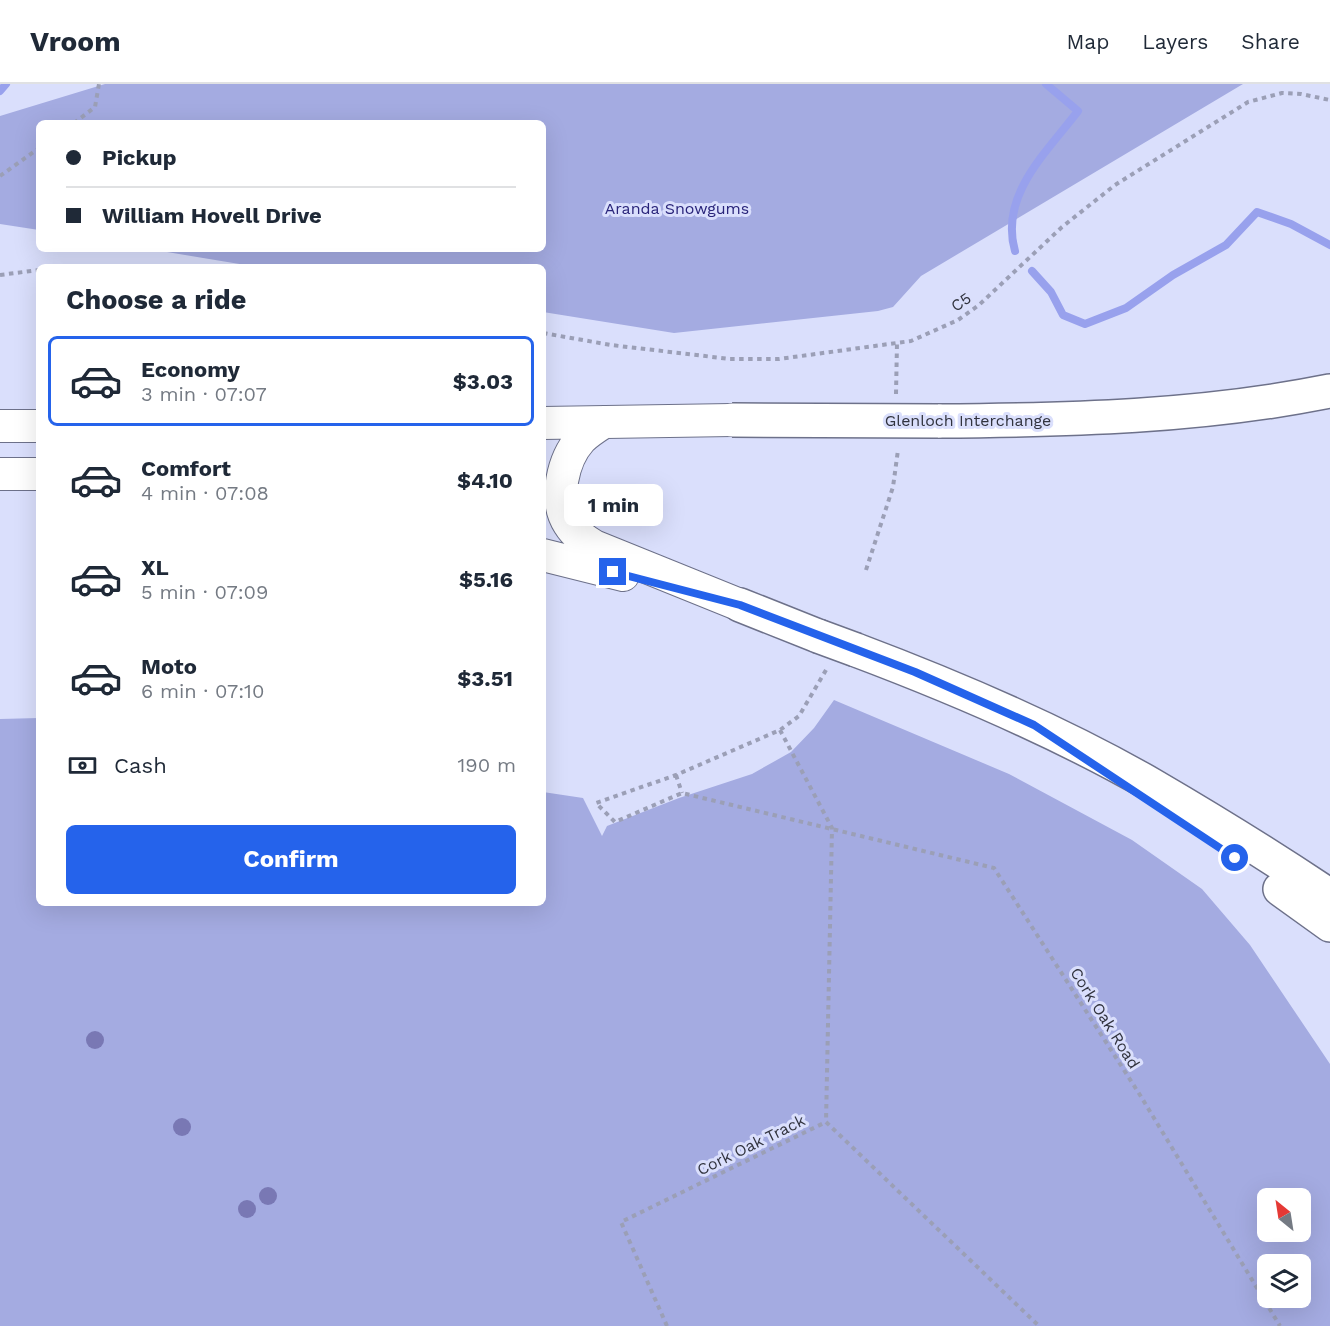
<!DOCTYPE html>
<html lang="en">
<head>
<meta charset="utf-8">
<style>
  :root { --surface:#fff; --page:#f6f6f7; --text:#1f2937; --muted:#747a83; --line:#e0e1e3; --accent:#2563eb }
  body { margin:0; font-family:"Work Sans",sans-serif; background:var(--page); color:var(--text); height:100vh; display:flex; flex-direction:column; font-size:22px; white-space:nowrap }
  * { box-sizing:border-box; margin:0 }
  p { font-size:20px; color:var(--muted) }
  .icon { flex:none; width:33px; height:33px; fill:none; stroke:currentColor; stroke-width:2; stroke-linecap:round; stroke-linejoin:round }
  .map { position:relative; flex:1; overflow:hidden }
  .side { position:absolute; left:36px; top:180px; width:510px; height:642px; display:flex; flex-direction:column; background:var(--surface); border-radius:9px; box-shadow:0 6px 24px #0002 }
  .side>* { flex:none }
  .banner { position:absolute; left:36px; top:36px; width:510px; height:132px; border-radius:9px; box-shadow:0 6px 24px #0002; display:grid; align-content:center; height:132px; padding:0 30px; background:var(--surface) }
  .needle { width:39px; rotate:330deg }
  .controls { position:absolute; left:1257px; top:1104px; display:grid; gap:12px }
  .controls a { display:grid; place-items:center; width:54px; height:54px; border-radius:9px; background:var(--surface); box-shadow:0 6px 24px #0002; font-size:30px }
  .end { position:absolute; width:27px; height:27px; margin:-14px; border:8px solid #2563eb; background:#fff; box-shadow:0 0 0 3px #fff }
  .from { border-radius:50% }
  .bubble { position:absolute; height:42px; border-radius:9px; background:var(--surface); box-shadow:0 6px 24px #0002; font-size:20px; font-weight:700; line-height:42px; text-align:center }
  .banner b { display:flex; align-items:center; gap:21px; height:57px; font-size:22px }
  .banner b+b { border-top:2px solid var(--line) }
  .banner i { width:15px; height:15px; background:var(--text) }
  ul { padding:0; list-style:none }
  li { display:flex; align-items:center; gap:18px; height:90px; margin:0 12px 9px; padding:0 18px; border:3px solid transparent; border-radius:9px }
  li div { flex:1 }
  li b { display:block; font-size:22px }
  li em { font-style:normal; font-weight:700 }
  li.current { border-color:var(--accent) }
  li>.icon { width:54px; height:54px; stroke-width:1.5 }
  h2 { padding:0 30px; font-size:27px; line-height:72px }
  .pay { display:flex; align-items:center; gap:15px; height:66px; padding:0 30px; font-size:22px }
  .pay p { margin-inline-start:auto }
  .cta { display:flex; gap:12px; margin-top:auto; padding:12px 30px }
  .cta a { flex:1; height:69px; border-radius:9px; background:var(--accent); color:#fff; font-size:24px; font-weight:700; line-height:69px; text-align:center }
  header { display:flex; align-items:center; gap:36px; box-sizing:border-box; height:84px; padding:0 30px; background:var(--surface); border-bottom:2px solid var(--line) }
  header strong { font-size:28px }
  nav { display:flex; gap:33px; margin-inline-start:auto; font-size:21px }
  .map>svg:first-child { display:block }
  .green { fill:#a4abe1; fill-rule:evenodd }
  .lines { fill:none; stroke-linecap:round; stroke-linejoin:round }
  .stream { stroke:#98a1ed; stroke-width:8 }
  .primary-casing { stroke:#6d718a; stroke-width:34 }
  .motorway-casing { stroke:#6d718a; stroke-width:36 }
  .path { stroke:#9b9fb6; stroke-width:4; stroke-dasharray:4.5 4.5; stroke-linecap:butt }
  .primary { stroke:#fff; stroke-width:32 }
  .motorway { stroke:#fff; stroke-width:33 }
  .motorway-bridge-casing { stroke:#6d718a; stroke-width:36; stroke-linecap:butt }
  .motorway-bridge { stroke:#fff; stroke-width:33 }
  .tree { fill:#7978b4 }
  .route { stroke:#2563eb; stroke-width:8 }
  .labels { text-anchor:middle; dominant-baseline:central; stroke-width:6; stroke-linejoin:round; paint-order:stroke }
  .park-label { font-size:16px; fill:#29247a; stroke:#dadffc }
  .street-label { font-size:16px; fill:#31333e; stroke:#dadffc }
</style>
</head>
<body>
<header>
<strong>Vroom</strong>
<nav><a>Map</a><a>Layers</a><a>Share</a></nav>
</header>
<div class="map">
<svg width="1330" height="1242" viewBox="0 0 1330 1242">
  <rect width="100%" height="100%" fill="#dadffc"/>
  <path class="green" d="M105,0H1243L921,192L893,223L878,227L674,249L543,228V183H257L149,165H543V39H39V146L0,140V32Z
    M834,616L1009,690L1132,756L1202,805L1250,861L1330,980V1242H0V635L39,634V819H543V708L583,714L602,752L607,742L679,714L752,690L791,668L814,644ZM1300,1114V1148H1268V1114ZM1300,1180V1214H1268V1180Z"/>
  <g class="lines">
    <path class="stream" d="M0,7L6,0
      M1015,167C999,111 1047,68 1078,27L1046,0
      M1032,187L1051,208L1063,231L1085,240L1126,224L1173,191L1226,161L1257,128L1291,140L1330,161"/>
    <defs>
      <path id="primary" d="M604,338C596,343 588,348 581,355C563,375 553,416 569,440C575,450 584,456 594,462L740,521
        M543,339L732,336
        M0,342H39
        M0,390H39
        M543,471L623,491"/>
      <path id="motorway" d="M938,337C1070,336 1201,333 1330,307
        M740,521L818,552
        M856,566C957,604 1058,647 1152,701C1212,736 1272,773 1330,812
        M1280,805L1330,841"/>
    </defs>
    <use href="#primary" class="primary-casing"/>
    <use href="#motorway" class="motorway-casing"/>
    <path class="path" d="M74,39L95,23L99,0
      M0,92L39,64
      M67,183H126
      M0,191L39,186
      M543,249L611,261L730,275H779L911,257L958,236L979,221L1062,143L1115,101L1248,18L1282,9L1301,10L1330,16
      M896,310L897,259
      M866,486L893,403L898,366
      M826,586L799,632L780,646L676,691L596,719L615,738L682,709L994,784L1140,1011L1280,1242
      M780,646L832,744L826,1038
      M676,691L682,709
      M826,1038L1039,1242
      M667,1242L621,1138L826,1038"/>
    <use href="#primary" class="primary"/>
    <use href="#motorway" class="motorway"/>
    <defs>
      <path id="motorway-bridge" d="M732,336L938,337
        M818,552L856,566"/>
    </defs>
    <use href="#motorway-bridge" class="motorway-bridge-casing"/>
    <use href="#motorway-bridge" class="motorway-bridge"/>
  </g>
  <g class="tree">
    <circle cx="95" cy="956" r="9"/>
    <circle cx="182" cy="1043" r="9"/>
    <circle cx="268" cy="1112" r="9"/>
    <circle cx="247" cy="1125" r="9"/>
  </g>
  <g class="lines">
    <path class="route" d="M613,488L740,521L915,588L1034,641L1235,774"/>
  </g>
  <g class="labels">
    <g class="park-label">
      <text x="677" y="124">Aranda Snowgums</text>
    </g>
    <g class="street-label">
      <text transform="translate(961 218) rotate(-35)">C5</text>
      <text x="968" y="336">Glenloch Interchange</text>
      <text transform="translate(1105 934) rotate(58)">Cork Oak Road</text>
      <text transform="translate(751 1061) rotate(-26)">Cork Oak Track</text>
    </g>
  </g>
</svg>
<div class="controls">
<a><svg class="needle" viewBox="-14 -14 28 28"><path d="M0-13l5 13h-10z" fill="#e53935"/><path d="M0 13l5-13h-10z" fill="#747a83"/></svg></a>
<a><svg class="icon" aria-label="layers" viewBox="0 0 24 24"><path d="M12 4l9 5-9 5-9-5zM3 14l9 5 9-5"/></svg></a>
</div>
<i class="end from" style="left:1235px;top:774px"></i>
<i class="end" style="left:613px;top:488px"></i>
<div class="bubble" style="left:564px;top:400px;width:99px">1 min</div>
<div class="banner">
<b><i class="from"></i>Pickup</b>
<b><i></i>William Hovell Drive</b>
</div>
<section class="side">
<h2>Choose a ride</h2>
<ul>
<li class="current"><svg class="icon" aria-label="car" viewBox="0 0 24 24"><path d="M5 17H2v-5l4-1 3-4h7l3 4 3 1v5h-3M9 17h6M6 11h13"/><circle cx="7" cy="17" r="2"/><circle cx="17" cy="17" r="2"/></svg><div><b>Economy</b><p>3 min · 07:07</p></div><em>$3.03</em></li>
<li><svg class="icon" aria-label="car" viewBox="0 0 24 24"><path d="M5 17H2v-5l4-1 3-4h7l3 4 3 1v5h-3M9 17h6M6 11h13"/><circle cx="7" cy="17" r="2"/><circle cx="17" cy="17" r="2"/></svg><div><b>Comfort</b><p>4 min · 07:08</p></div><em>$4.10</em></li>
<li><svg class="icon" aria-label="car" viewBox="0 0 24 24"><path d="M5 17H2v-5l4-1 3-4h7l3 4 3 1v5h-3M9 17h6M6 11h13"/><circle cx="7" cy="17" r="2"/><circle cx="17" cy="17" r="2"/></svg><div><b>XL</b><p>5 min · 07:09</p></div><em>$5.16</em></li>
<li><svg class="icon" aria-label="car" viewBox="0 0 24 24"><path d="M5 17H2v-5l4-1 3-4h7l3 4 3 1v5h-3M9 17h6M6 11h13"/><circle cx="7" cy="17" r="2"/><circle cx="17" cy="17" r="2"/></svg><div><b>Moto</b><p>6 min · 07:10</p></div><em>$3.51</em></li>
</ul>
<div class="pay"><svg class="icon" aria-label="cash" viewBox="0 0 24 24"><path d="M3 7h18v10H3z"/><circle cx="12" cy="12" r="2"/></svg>Cash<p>190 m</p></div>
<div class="cta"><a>Confirm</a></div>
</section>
</div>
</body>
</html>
